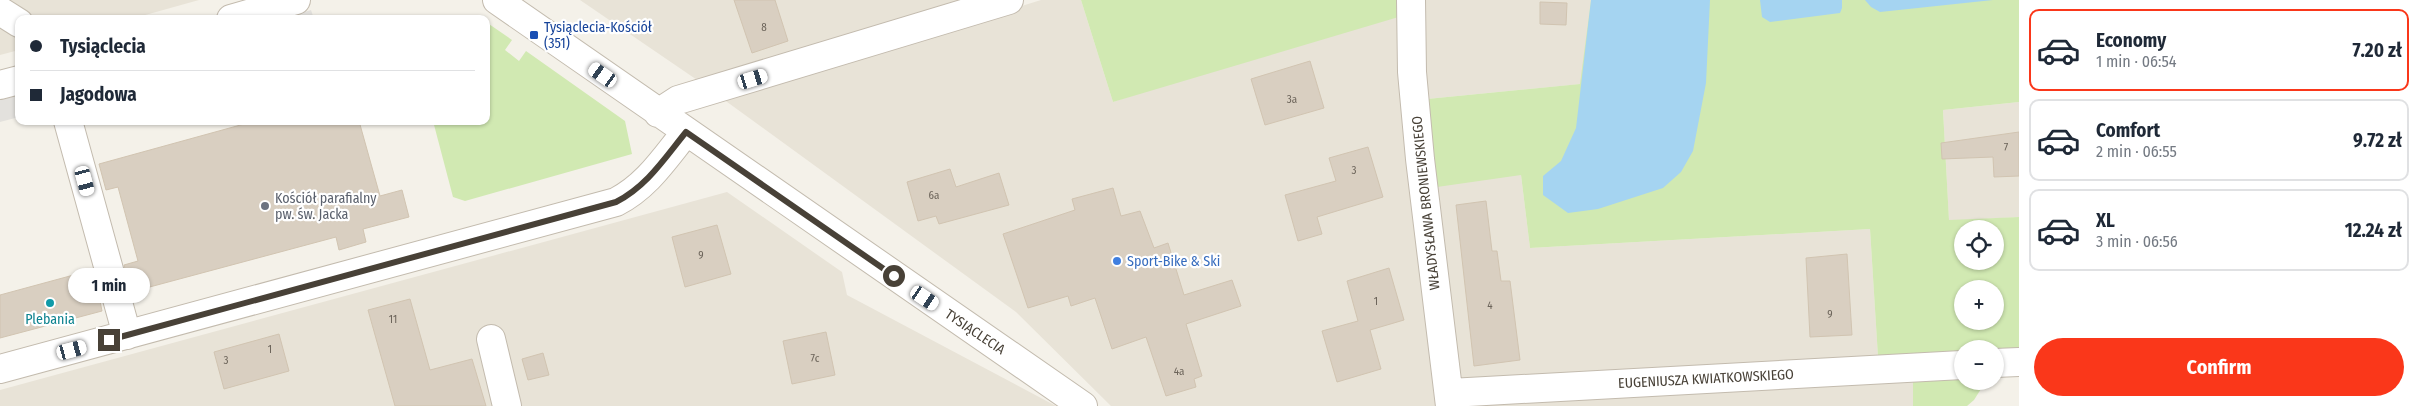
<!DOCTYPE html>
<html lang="en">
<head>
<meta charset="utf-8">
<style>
  :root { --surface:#fff; --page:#f6f6f7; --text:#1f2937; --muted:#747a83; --line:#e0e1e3; --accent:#fa371a }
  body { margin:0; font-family:"Fira Sans Condensed",sans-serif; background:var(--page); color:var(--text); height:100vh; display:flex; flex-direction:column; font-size:19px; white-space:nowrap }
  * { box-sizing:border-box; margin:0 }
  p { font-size:16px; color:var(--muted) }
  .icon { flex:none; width:28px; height:28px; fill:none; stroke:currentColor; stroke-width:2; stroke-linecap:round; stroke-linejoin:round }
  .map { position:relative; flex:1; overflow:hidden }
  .sheet { display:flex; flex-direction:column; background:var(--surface); width:400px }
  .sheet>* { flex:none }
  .guide { position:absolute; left:15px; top:15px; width:475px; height:110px; border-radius:10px; box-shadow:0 1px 4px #0004; display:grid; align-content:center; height:110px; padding:0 15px; background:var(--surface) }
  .fabs { position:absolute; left:1954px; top:220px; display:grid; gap:10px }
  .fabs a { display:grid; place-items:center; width:50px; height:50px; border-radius:50%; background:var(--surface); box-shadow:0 1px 4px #0004; font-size:25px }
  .end { position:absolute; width:22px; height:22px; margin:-11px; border:6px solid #484137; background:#fff; box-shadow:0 0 0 2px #fff }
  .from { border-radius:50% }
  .bubble { position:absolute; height:35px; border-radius:18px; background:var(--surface); box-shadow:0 1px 4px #0004; font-size:16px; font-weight:700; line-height:35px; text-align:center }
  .car { position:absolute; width:15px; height:30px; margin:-15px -8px; border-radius:6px; box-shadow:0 0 4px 1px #0007; background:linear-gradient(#fff 24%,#345 0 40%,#fff 0 76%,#345 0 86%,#fff 0) }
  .guide b { display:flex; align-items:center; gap:18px; height:48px; font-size:19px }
  .guide b+b { border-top:1px solid var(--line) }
  .guide i { width:12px; height:12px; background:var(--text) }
  ul { padding:9px 0 0; list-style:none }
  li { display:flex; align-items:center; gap:15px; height:82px; margin:0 10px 8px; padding:0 5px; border:2px solid var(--line); border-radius:10px }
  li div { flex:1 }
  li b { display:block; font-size:19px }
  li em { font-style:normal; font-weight:700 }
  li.on { border-color:var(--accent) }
  li>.icon { width:45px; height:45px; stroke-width:1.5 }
  .cta { display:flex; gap:10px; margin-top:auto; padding:10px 15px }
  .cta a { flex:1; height:58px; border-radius:30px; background:var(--accent); color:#fff; font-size:20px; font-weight:700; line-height:58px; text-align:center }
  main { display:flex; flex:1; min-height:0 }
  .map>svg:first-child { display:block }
  .residential { fill:#e8e3d7 }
  .green { fill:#d1e9b2; fill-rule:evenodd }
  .parking { fill:#e3e1dd }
  .water { fill:#a5d4f1 }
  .building { fill:#d9cfc1; stroke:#d1c4b1 }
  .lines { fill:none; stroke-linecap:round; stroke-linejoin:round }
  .minor-casing { stroke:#c3bbae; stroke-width:30 }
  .minor { stroke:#fff; stroke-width:28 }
  .route { stroke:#484137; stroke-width:6 }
  .transit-dot { fill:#1a4fb4; stroke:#fff; stroke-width:2 }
  .worship-dot { fill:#6b7280; stroke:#fff; stroke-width:2 }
  .shop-dot { fill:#3f7fe0; stroke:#fff; stroke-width:2 }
  .culture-dot { fill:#0f9aa8; stroke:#fff; stroke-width:2 }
  .labels { text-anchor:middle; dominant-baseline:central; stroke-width:4.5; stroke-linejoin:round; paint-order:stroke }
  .number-label { font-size:11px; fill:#6c645a }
  .transit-label { font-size:14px; fill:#164399; stroke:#fff; text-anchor:start }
  .worship-label { font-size:14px; fill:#5b616d; stroke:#fff; text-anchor:start }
  .street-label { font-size:14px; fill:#484137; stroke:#fff }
  .shop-label { font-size:14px; fill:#366cbe; stroke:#fff; text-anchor:start }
  .culture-label { font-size:14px; fill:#0d838f; stroke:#fff }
</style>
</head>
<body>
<main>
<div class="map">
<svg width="2019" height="406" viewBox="0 0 2019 406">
  <rect width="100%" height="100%" fill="#f4f1e9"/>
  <path class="residential" d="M0,0H199L131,19H19V50L0,55Z
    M580,0H966L703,84Z
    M1041,0H1081L1113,102L1411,0H1591L1581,84L1427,99L1521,175L1530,248L1870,229L1878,357L1913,379V406H1111L1016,312L723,99Z
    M2019,102V217L1949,221L1943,110Z
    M727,192L842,272L847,295L1056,406H0V390Z"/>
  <path class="green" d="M1081,0H1411L1412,13L1113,102Z
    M1591,0H2019V102L1943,110L1949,220L2019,217V350L1962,349V352L1878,357L1870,229L1530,248L1521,175L1423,189L1427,99L1580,84ZM1962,229H1995V261H1962ZM1962,289H1995V321H1962Z
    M486,22L512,40L505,50L519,61L526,51L625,121L632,154L465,201L453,197L433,121H486Z
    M1962,376V381H1986L1974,400L1967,406H1913V379Z"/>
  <path class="parking" d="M311,10L314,19H281Z
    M19,95V117L0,122V100Z"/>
  <path class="water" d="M1591,0H1710L1706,83L1693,151L1681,172L1663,188L1598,209L1568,213L1543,195V176L1561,161L1576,128Z
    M1760,0H1842V8L1840,13L1770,22L1762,17Z
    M1865,0H1993L1880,12L1871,7Z"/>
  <path class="building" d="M734,0H775L788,41L752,53Z
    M1540,2L1567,3L1566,25L1540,24Z
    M1310,61L1324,108L1265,125L1251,79Z
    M255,121H359L380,196L402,190L409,217L363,229L366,242L339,250L336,237L131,292L124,265L138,261L118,187L106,190L99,164Z
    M2019,132V176L1994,177L1993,157L1942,159L1941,143Z
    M1368,147L1383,197L1317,217L1322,234L1298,241L1285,195L1336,181L1329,158Z
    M950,169L956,187L999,173L1009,205L939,224L936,216L918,221L907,182Z
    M1113,188L1121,216L1140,211L1154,248L1168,243L1184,295L1232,280L1241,306L1186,324L1202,376L1194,379L1196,387L1166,396L1146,337L1112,349L1095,298L1071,306L1068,296L1028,308L1003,234L1075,210L1072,199Z
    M1486,201L1492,251H1497L1501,281H1510L1520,360L1474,366L1456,205Z
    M717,225L731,274L685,287L672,237Z
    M1847,254L1852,335L1810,337L1806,258Z
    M1389,268L1404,320L1370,330L1381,369L1337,382L1322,331L1358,321L1347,281Z
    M92,270L101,300L100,301L102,311L0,338V295Z
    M410,299L430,370L472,359L486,406H395L368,310Z
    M826,332L835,375L792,384L783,341Z
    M279,334L289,371L224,389L214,352Z
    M543,353L549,375L528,380L522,359Z"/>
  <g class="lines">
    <defs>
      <path id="minor" d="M497,0L1083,406
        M1411,0L1412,72L1420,159L1450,406
        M0,11L19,23
        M231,19L296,0
        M0,85L19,80
        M658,113L678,100L1009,0
        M68,121L127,335
        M491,339L507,406
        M1995,363L2019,362
        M0,369L616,202C647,186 664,159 686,132
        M1450,393L1962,365"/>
    </defs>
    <use href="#minor" class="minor-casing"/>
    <use href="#minor" class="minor"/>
  </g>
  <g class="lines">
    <path class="route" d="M109,340L616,202C647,186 664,159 686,132L894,276"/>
  </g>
  <rect class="transit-dot" x="529" y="30" width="10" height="10" rx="2.5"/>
  <circle class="worship-dot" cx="265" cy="206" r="5"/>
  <circle class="shop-dot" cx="1117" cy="261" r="5"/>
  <circle class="culture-dot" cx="50" cy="303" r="5"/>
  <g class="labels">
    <g class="number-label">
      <text x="764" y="27">8</text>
      <text x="1292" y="99">3a</text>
      <text x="2006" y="147">7</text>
      <text x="1354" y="170">3</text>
      <text x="934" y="195">6a</text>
      <text x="701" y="255">9</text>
      <text x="1376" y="301">1</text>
      <text x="1490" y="305">4</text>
      <text x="1830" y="314">9</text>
      <text x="393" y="319">11</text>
      <text x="270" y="349">1</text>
      <text x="815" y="358">7c</text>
      <text x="226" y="360">3</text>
      <text x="1179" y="371">4a</text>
    </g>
    <g class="transit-label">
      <text x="544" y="27">Tysiąclecia-Kościół<tspan x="544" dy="16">(351)</tspan></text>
    </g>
    <g class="worship-label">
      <text x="275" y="198">Kościół parafialny<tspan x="275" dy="16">pw. św. Jacka</tspan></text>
    </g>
    <g class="street-label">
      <text transform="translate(1426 203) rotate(-96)">WŁADYSŁAWA BRONIEWSKIEGO</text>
      <text transform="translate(975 332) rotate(34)">TYSIĄCLECIA</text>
      <text transform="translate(1706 379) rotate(-3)">EUGENIUSZA KWIATKOWSKIEGO</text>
    </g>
    <g class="shop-label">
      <text x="1127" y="261">Sport-Bike &amp; Ski</text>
    </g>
    <g class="culture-label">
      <text x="50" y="319">Plebania</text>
    </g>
  </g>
</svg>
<div class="fabs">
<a><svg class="icon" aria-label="locate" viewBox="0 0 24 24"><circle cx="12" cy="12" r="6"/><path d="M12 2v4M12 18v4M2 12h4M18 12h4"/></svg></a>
<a>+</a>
<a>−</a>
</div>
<i class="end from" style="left:894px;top:276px"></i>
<i class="end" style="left:109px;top:340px"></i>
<div class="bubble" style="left:68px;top:268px;width:82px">1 min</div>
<i class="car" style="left:603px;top:75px;rotate:305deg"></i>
<i class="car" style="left:753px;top:79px;rotate:73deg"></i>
<i class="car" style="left:85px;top:181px;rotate:165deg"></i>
<i class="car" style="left:925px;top:298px;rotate:124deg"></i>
<i class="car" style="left:72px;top:350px;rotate:75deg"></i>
<div class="guide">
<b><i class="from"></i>Tysiąclecia</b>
<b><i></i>Jagodowa</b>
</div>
</div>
<section class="sheet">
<ul>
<li class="on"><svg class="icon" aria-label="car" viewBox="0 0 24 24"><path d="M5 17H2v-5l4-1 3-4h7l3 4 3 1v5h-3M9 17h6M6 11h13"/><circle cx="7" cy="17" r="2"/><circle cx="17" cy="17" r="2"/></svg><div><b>Economy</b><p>1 min · 06:54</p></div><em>7.20 zł</em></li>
<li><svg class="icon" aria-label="car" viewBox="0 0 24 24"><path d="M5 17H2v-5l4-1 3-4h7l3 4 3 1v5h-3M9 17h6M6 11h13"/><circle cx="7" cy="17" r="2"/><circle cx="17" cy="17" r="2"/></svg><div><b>Comfort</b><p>2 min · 06:55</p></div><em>9.72 zł</em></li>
<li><svg class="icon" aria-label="car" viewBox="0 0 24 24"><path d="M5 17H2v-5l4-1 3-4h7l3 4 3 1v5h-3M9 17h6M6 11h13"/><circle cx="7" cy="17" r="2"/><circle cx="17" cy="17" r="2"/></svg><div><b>XL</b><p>3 min · 06:56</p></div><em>12.24 zł</em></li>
</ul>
<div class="cta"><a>Confirm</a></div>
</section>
</main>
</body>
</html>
